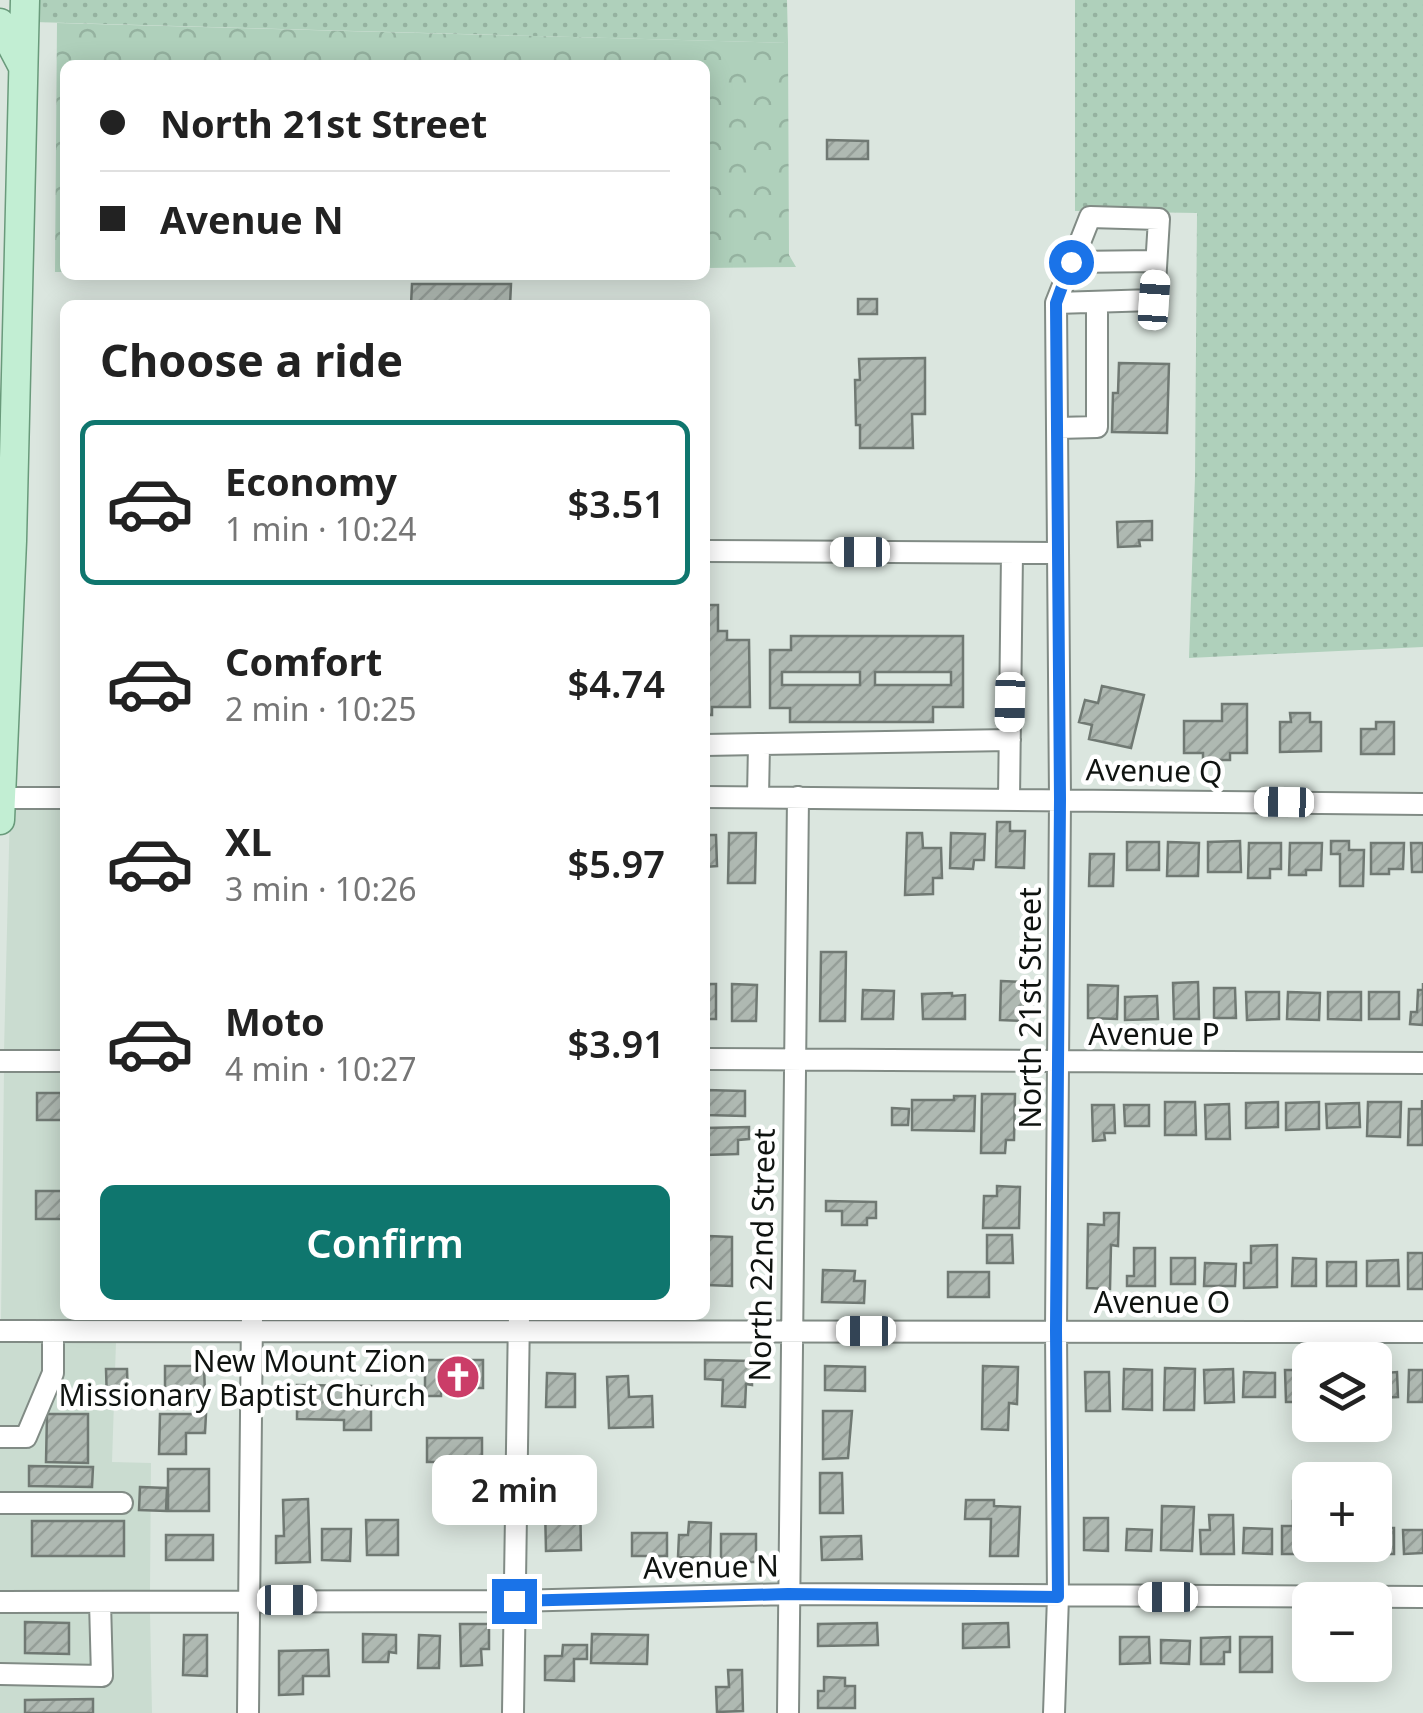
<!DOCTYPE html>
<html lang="en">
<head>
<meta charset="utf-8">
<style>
  :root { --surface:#fff; --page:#f6f6f6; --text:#222; --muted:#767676; --line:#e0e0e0; --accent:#0f766e }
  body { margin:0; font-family:"Noto Sans",sans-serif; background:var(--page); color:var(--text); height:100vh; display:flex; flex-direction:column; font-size:38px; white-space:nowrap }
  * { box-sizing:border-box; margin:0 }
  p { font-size:32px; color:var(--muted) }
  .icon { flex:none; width:55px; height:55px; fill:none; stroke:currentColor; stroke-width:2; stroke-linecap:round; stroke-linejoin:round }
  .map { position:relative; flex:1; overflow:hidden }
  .drawer { position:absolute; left:60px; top:300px; width:650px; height:1020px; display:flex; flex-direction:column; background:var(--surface); border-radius:15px; box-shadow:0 5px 25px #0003 }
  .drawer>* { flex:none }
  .banner { position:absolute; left:60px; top:60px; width:650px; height:220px; border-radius:15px; box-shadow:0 5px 25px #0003; display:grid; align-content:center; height:220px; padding:0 40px; background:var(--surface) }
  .buttons { position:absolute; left:1292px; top:1342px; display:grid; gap:20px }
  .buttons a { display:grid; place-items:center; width:100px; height:100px; border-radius:15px; background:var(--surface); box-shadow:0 5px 25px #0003; font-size:50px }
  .end { position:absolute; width:45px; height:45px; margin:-22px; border:12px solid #1a73e8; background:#fff; box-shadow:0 0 0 5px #fff }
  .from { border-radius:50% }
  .bubble { position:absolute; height:70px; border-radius:15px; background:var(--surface); box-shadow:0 5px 25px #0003; font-size:32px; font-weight:600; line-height:70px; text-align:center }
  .car { position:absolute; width:30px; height:60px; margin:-30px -15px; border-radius:12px; box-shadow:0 0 8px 2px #0007; background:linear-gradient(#fff 24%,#345 0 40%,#fff 0 76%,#345 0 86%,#fff 0) }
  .banner b { display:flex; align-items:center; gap:35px; height:95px; font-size:38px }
  .banner b+b { border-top:2px solid var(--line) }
  .banner i { width:25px; height:25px; background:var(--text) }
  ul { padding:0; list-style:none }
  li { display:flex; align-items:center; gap:30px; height:165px; margin:0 20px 15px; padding:0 20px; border:5px solid transparent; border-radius:15px }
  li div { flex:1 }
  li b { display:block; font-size:38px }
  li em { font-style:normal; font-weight:600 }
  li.active { border-color:var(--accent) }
  li>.icon { width:90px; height:90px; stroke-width:1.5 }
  h2 { padding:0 40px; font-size:45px; line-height:120px }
  .button { display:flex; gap:20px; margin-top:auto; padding:20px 40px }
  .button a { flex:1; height:115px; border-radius:15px; background:var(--accent); color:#fff; font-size:40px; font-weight:600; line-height:115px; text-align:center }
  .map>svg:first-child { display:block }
  .built { fill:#cadcd0 }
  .grass { fill:url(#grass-dots) }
  .forest { fill:url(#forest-crowns) }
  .building { fill:url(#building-hatch); stroke:#707973; stroke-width:2.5; fill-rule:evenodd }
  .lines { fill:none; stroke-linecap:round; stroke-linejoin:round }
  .minor-casing { stroke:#818b85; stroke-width:24 }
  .major-casing { stroke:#699a7b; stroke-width:31 }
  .minor { stroke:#fff; stroke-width:20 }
  .major { stroke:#c2eed3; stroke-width:28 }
  .route { stroke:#1a73e8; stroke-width:12 }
  .labels { text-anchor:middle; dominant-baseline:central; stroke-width:9; stroke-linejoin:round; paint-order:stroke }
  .street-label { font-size:30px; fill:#0f1310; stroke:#fff }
  .poi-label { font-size:30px; fill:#0f1310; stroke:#fff; text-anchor:end }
</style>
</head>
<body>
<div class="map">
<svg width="1423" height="1713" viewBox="0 0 1423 1713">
  <defs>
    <pattern id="grass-dots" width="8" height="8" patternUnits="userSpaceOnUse" patternTransform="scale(2.5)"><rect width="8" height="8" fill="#afd0bb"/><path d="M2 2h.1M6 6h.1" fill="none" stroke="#95b2a0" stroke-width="1.8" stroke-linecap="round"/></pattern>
    <pattern id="forest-crowns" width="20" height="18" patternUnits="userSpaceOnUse" patternTransform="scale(2.5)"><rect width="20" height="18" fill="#afd0bb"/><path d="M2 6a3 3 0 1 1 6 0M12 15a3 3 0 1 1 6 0" fill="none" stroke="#95b2a0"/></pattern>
    <pattern id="building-hatch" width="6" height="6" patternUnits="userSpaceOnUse" patternTransform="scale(2.5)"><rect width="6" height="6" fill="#afb9b2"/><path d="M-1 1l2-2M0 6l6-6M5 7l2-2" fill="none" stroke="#959e98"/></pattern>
  </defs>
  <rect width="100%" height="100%" fill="#dbe6df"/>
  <path class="built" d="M10,808H65V1051H4Z
    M4,1071L65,1072V1315H117V1321H1Z
    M0,1341L116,1342L112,1462L151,1463L150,1591L0,1592Z
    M150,1612L152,1713H0V1613Z"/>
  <path class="grass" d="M34,0H787L788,43L34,22Z
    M1075,0H1423V647L1189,658L1195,477L1197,213L1075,211Z"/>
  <path class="forest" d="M57,23L788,43L789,255L796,267L705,268V65H65V272H55Z"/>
  <path class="building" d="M827,140L868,141V159H827Z
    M412,284H511L510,305H411Z
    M858,299H877V314H858Z
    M925,358V414H912L913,448H860V425H856L855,380H860L859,359Z
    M1119,363L1169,364L1167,433L1112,432L1113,393H1118Z
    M1152,521V540H1139L1140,546L1118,547L1117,522Z
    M705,605H718V631H727V640H749L750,707H712V715H705Z
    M791,636H963V707H933V722H790V708H770V650H791ZM782,672H860V685H782ZM875,672H951V685H875Z
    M1102,686L1144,695L1131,748L1089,739L1092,725L1079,722L1085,700L1098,703Z
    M1222,704H1247V753H1230V760H1203V753H1184V721H1222Z
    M1290,713H1310V722H1321V751L1280,752V722H1291Z
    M1376,722H1394V754H1361V729H1376Z
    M997,822H1010V831H1025L1024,868L996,867Z
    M729,833H756L755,883H728Z
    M907,833H922L923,848H941L942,878H933V894L905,895Z
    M951,833L985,834L984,860H974L973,869L950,868Z
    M705,835H716L717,866L705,867Z
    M1240,841L1241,872H1208V842Z
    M1331,841H1349V850H1364L1363,886H1340V854H1331Z
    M1127,842H1159V870H1127Z
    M1168,842L1199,843L1198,876H1167Z
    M1249,843H1281V869H1270V878H1248Z
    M1290,843H1322L1321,870H1306V875H1289Z
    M1371,843H1404L1403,869H1389V874H1371Z
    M1411,843H1423V872H1412Z
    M1090,854H1114L1113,886H1089Z
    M821,952H846L845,1021H820Z
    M1001,981L1025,982L1024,1021L1000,1020Z
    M1198,982L1199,1019H1174L1173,983Z
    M1423,983V1025L1410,1024L1411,1012H1417L1418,990H1423Z
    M705,984H716V1019H705Z
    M732,984L757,985L756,1021H732Z
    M1088,985L1118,986L1117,1019L1088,1018Z
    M1214,988H1235L1236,1018H1214Z
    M863,990L894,991L893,1019H862Z
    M1246,992H1279V1019L1247,1020Z
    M1288,992L1320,993L1319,1020L1287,1019Z
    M1328,992H1361V1020L1328,1019Z
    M1369,992H1399V1019H1369Z
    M952,993V996L965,995V1019H923L922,994Z
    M1157,996L1158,1019L1125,1020V997Z
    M705,1090L745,1091V1116L705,1115Z
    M37,1093H65V1120H37Z
    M982,1094H1015L1014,1140H1006L1005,1153H981Z
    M954,1096H975L974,1131L912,1130V1100H954Z
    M1422,1100L1423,1145H1408L1409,1109H1422Z
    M1165,1102H1195L1196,1135H1165Z
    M1278,1102V1127L1246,1128V1103Z
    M1319,1102V1129L1286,1130V1103Z
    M1368,1102H1401L1400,1137L1367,1136Z
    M1359,1103L1360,1127L1327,1128L1326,1104Z
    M1229,1104L1230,1139H1206L1205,1105Z
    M1092,1105H1114L1115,1133H1104L1105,1140L1093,1141Z
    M1124,1105H1149V1126H1125Z
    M892,1108L909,1109L908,1125H892Z
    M749,1127V1139L738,1140V1154L705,1155V1128Z
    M997,1186L1020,1187L1019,1228H983L984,1196H997Z
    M36,1191H65V1219H36Z
    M826,1201L876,1202V1218H867V1225H842V1211H826Z
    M1104,1213H1119L1118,1246L1111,1245L1110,1289L1087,1288L1088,1224L1104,1225Z
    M987,1235H1012L1013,1263H987Z
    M708,1236L732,1237V1286L707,1285Z
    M1277,1245V1287L1244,1288V1263H1251V1246Z
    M1134,1248H1155V1286H1127V1276H1134Z
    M1408,1253H1423V1289H1408Z
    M1171,1258H1195V1284H1171Z
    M1293,1258L1316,1259V1286H1292Z
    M1398,1260L1399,1286H1367V1261Z
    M1327,1262H1356V1286H1327Z
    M1205,1263L1236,1264L1235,1286H1204Z
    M823,1270L855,1271L854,1281H865L864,1303L822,1302Z
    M948,1272H989V1297H948Z
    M425,1360H483V1388H441V1396H425Z
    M705,1360L752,1361V1385L746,1384L745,1407L722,1406L723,1380L705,1379Z
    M1375,1365H1385V1373L1397,1372L1398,1397L1375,1398Z
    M165,1366H204L205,1394H165Z
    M825,1366L865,1367V1391L825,1390Z
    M983,1366L1018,1367L1017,1404L1009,1403L1008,1430L982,1429Z
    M1165,1368L1195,1369L1194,1410H1164Z
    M106,1369H127L128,1401L107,1402Z
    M1124,1369L1152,1370V1410L1123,1409Z
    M1233,1369L1234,1402L1205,1403L1204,1370Z
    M1285,1370H1310V1402H1286Z
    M1409,1370H1423V1402H1408Z
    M1085,1372H1109L1110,1411H1086Z
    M1244,1372L1275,1373V1397H1243Z
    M547,1373L575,1374V1407H546Z
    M628,1376L629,1397L652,1396L653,1427L609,1428L607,1377Z
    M297,1385L371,1386V1430H344V1420L297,1419Z
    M823,1411H852L848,1458L823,1459Z
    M47,1414H88V1463L46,1462Z
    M160,1414H206L205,1433H186V1454H159Z
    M427,1438H482V1462H427Z
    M29,1466L93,1467L92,1487L29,1486Z
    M168,1469H209V1511H168Z
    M820,1473H842L843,1513H820Z
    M140,1487L167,1488L166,1511L139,1510Z
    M580,1495L581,1550L546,1551L545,1507H562V1496Z
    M308,1499L310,1562L276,1563V1536H284L283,1500Z
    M966,1500H994V1506L1020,1507L1018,1556H990L991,1519H965Z
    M1293,1501H1310V1545H1315V1554H1282V1526H1293Z
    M1162,1506L1194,1507L1192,1551L1161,1550Z
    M1209,1515H1233L1234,1554H1201L1200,1530H1210Z
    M1084,1518H1108V1551L1084,1550Z
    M366,1520H398V1555H367Z
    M32,1521H124V1556H32Z
    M689,1522L711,1523L710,1558L678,1557L679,1535H688Z
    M1244,1528L1272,1529V1554L1243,1553Z
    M1375,1528H1394V1554H1364V1545H1375Z
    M322,1529H351L350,1561L322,1560Z
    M1127,1529L1152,1530L1151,1551L1126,1550Z
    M1403,1530H1423V1553L1404,1554Z
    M632,1533H667V1556H632Z
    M721,1534H756V1562H721Z
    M166,1535H213V1560H166Z
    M861,1536L862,1559L822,1560L821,1537Z
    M1323,1545H1355V1553H1323Z
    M25,1622L69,1623V1654L25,1653Z
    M877,1623L878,1645L818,1646V1624Z
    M1008,1623L1009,1647L963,1648V1624Z
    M460,1624H489V1649H481L482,1665L461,1666Z
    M363,1634L396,1635V1653L389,1652L388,1662H363Z
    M592,1634L648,1635L647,1664L591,1663Z
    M184,1635H207V1676L183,1675Z
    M419,1635L440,1636L439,1668H418Z
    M1120,1637H1149L1150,1663L1120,1664Z
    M1230,1637V1652H1224V1664H1201V1638Z
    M1240,1637H1272V1672H1240Z
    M1161,1640L1190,1641L1189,1664L1161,1663Z
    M563,1645H587V1659H574V1681L545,1680V1656H562Z
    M328,1650L329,1676H303V1694L279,1695V1651Z
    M728,1670H742L743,1711L717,1712L716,1687H729Z
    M824,1677L845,1678V1686H855V1708H818V1691H824Z
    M93,1699V1713H25V1700Z"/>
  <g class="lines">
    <defs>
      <path id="minor" d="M1071,262L1156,261
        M1057,428L1097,427V302
        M705,551L1056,553
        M759,744L1010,740
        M705,745L759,744L758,797
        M705,797L1423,804
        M0,798H65
        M1009,799L1012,553
        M705,1059L1423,1063
        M0,1061H65
        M0,1331L1423,1332
        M0,1437H26L53,1373V1331
        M0,1503H122
        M0,1602L514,1601L788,1594L1423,1597
        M0,1674L102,1676L100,1602
        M248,1713L252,1315
        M513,1713L519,1315
        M788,1713L798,797
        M1054,1713L1058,1597L1056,1330L1060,799L1056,303L1090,217L1159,219L1154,300L1056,303"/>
      <path id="major" d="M0,23L22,65
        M0,820L12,541L25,0"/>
    </defs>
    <use href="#minor" class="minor-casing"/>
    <use href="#major" class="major-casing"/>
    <use href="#minor" class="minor"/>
    <use href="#major" class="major"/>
  </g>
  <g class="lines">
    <path class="route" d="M514,1601L788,1594L1058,1597L1056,1330L1060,799L1056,303L1071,262"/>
  </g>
  <defs>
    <symbol id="church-disc" viewBox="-11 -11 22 22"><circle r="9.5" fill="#cb3d68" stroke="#fff"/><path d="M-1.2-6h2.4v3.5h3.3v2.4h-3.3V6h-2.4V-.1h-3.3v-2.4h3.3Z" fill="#fff"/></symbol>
  </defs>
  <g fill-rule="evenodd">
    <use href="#church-disc" x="433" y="1352" width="50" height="50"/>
  </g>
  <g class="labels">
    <g class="street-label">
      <text transform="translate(1154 770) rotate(1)">Avenue Q</text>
      <text transform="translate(1029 1008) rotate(-90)">North 21st Street</text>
      <text x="1154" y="1033">Avenue P</text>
      <text transform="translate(761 1255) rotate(-89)">North 22nd Street</text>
      <text x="1162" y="1301">Avenue O</text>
      <text transform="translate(711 1566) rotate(-1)">Avenue N</text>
    </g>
    <g class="poi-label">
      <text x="426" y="1360">New Mount Zion<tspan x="426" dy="34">Missionary Baptist Church</tspan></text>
    </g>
  </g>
</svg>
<div class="buttons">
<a><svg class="icon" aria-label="layers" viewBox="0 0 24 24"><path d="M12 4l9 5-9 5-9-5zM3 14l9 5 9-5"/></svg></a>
<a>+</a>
<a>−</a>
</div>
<i class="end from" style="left:1071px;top:262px"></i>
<i class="end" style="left:514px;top:1601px"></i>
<div class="bubble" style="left:432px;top:1455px;width:165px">2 min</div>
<i class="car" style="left:1154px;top:300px;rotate:4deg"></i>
<i class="car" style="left:860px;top:552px;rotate:270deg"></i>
<i class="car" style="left:1010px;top:702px;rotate:181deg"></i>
<i class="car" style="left:1284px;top:802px;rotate:271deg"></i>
<i class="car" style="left:866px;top:1331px;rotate:270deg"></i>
<i class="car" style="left:1168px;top:1597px;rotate:270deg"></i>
<i class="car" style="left:287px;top:1600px;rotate:90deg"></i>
<div class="banner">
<b><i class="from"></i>North 21st Street</b>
<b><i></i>Avenue N</b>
</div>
<section class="drawer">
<h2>Choose a ride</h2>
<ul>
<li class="active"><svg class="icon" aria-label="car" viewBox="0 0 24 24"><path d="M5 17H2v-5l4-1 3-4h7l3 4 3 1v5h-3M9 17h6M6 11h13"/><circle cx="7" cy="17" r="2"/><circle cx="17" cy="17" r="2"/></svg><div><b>Economy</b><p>1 min · 10:24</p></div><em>$3.51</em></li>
<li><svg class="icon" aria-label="car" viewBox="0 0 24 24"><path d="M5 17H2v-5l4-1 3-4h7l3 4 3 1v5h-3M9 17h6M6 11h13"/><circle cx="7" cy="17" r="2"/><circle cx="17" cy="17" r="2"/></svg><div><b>Comfort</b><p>2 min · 10:25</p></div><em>$4.74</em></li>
<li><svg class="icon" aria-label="car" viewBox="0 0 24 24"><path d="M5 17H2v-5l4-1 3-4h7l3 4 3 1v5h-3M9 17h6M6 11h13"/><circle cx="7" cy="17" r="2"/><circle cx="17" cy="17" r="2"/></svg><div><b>XL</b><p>3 min · 10:26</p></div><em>$5.97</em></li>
<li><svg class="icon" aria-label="car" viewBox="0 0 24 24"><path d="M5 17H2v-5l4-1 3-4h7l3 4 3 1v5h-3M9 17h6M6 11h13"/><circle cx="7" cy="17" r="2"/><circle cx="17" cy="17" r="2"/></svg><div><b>Moto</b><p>4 min · 10:27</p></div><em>$3.91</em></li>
</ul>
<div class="button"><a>Confirm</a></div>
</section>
</div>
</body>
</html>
